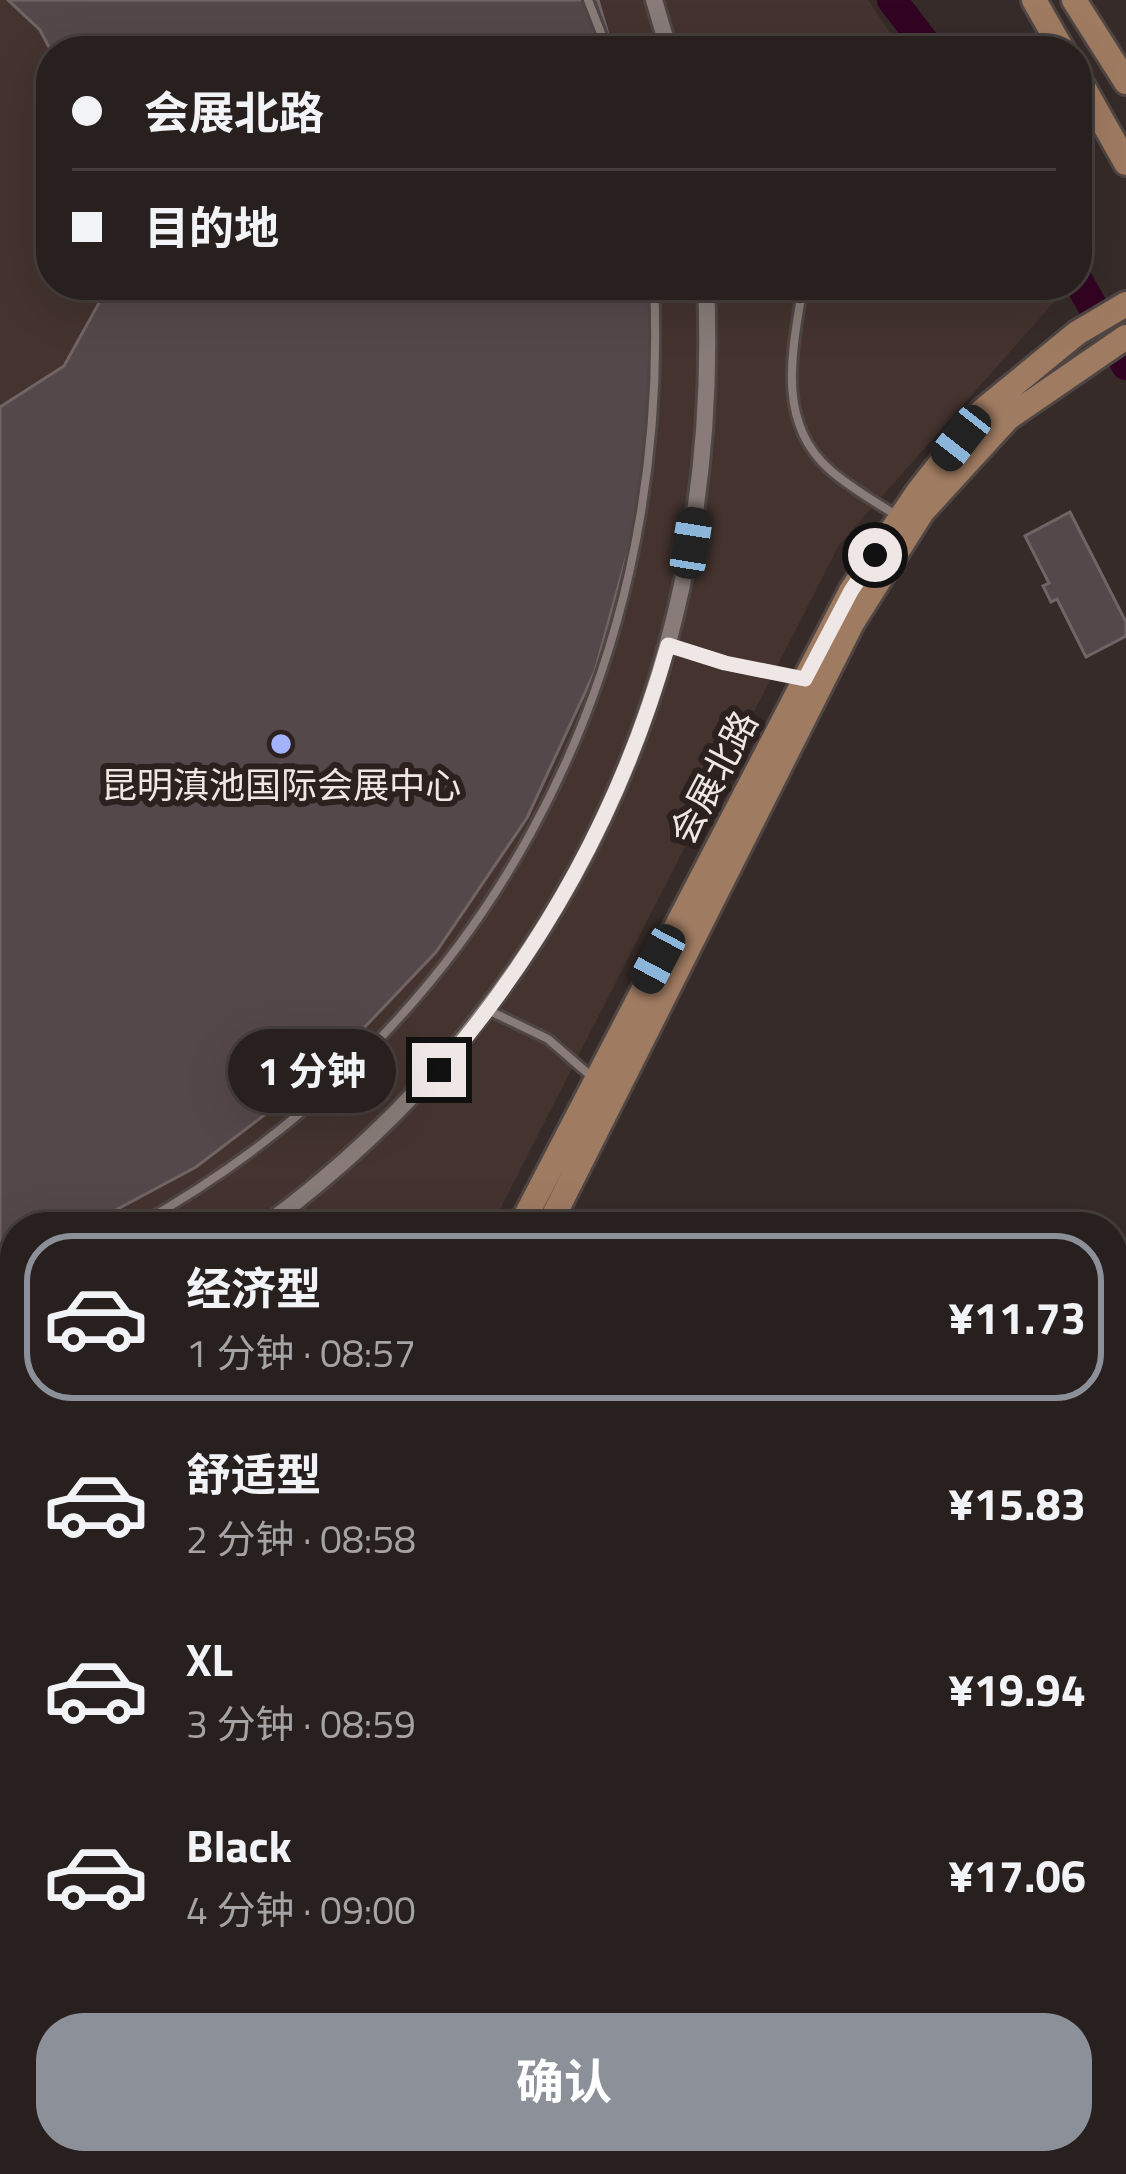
<!DOCTYPE html>
<html lang="zh">
<head>
<meta charset="utf-8">
<style>
  :root { --surface:#28201e; --page:#342d2b; --text:#f1f3f6; --muted:#a5a3a4; --line:#443e3c; --accent:#8c9099 }
  body { margin:0; font-family:"Titillium Web","Noto Sans SC",sans-serif; background:var(--page); color:var(--text); height:100vh; display:flex; flex-direction:column; font-size:45px; white-space:nowrap }
  * { box-sizing:border-box; margin:0 }
  p { font-size:39px; color:var(--muted) }
  .icon { flex:none; width:66px; height:66px; fill:none; stroke:currentColor; stroke-width:2; stroke-linecap:round; stroke-linejoin:round }
  .map { position:relative; flex:1; overflow:hidden }
  .sheet { position:absolute; left:0px; top:1212px; width:1128px; height:963px; display:flex; flex-direction:column; background:var(--surface); border-radius:48px 48px 0 0; box-shadow:0 12px 48px #0002,0 0 0 3px var(--line) }
  .sheet>* { flex:none }
  .hud { position:absolute; left:36px; top:36px; width:1056px; height:264px; border-radius:48px; box-shadow:0 12px 48px #0002,0 0 0 3px var(--line); display:grid; align-content:center; height:264px; padding:0 36px; background:var(--surface) }
  .end { position:absolute; width:54px; height:54px; margin:-27px; border:15px solid #eee7e5; background:#111; box-shadow:0 0 0 6px #111 }
  .from { border-radius:50% }
  .bubble { position:absolute; height:84px; border-radius:42px; background:var(--surface); box-shadow:0 12px 48px #0002,0 0 0 3px var(--line); font-size:39px; font-weight:700; line-height:84px; text-align:center }
  .car { position:absolute; width:36px; height:72px; margin:-36px -18px; border-radius:15px; box-shadow:0 0 9px 3px #0007; background:linear-gradient(#222 24%,#8ab4d8 0 40%,#222 0 76%,#8ab4d8 0 86%,#222 0) }
  .hud b { display:flex; align-items:center; gap:42px; height:114px; font-size:45px }
  .hud b+b { border-top:3px solid var(--line) }
  .hud i { width:30px; height:30px; background:var(--text) }
  ul { padding:21px 0 0; list-style:none }
  li { display:flex; align-items:center; gap:36px; height:168px; margin:0 24px 18px; padding:0 12px; border:6px solid transparent; border-radius:48px }
  li div { flex:1 }
  li b { display:block; font-size:45px }
  li em { font-style:normal; font-weight:700 }
  li.active { border-color:var(--accent) }
  li>.icon { width:108px; height:108px; stroke-width:1.5 }
  .action { display:flex; gap:24px; margin-top:auto; padding:24px 36px }
  .action a { flex:1; height:138px; border-radius:48px; background:var(--accent); color:#fff; font-size:48px; font-weight:700; line-height:138px; text-align:center }
  .map>svg:first-child { display:block }
  .built { fill:#44332f }
  .park { fill:url(#park-crowns) }
  .water { fill:url(#water-waves) }
  .lines { fill:none; stroke-linecap:round; stroke-linejoin:round }
  .river { stroke:#330422; stroke-width:30 }
  .building { fill:#55484a; stroke:#716465; stroke-width:3 }
  .lane-casing { stroke:#4f4644; stroke-width:14 }
  .street-casing { stroke:#4f4644; stroke-width:22 }
  .secondary-casing { stroke:#4f4644; stroke-width:30 }
  .path { stroke:#716764; stroke-width:3; stroke-dasharray:3 9; stroke-linecap:butt }
  .lane { stroke:#887b78; stroke-width:8 }
  .street { stroke:#887b78; stroke-width:16 }
  .secondary { stroke:#9f7b61; stroke-width:24 }
  .route { stroke:#eee7e5; stroke-width:15 }
  .poi-dot { fill:#a4b2fc; stroke:#2c211f; stroke-width:4.5 }
  .labels { text-anchor:middle; dominant-baseline:central; stroke-width:12; stroke-linejoin:round; paint-order:stroke }
  .street-label { font-size:36px; fill:#eee7e5; stroke:#2c211f }
  .poi-label { font-size:36px; fill:#eee7e5; stroke:#2c211f }
</style>
</head>
<body>
<div class="map">
<svg width="1126" height="2174" viewBox="0 0 1126 2174">
  <defs>
    <pattern id="park-crowns" width="20" height="18" patternUnits="userSpaceOnUse" patternTransform="scale(3)"><rect width="20" height="18" fill="#493611"/><path d="M2 6a3 3 0 1 1 6 0M12 15a3 3 0 1 1 6 0" fill="none" stroke="#645334"/></pattern>
    <pattern id="water-waves" width="16" height="10" patternUnits="userSpaceOnUse" patternTransform="scale(3)"><rect width="16" height="10" fill="#330422"/><path d="M0 5q4-4 8 0t8 0" fill="none" stroke="#512942"/></pattern>
  </defs>
  <rect width="100%" height="100%" fill="#362b28"/>
  <path class="built" d="M0,0H868L902,51H51V285H1058L1063,292L839,545L491,1227H15V1628L0,1625Z"/>
  <path class="park" d="M0,1885L15,1894V2160H333L345,2174H0Z"/>
  <path class="water" d="M0,1779L15,1787V1894L0,1885Z
    M333,2160H440L449,2174H345Z"/>
  <g class="lines">
    <path class="river" d="M892,0L931,51
      M1077,279L1126,365"/>
  </g>
  <path class="building" d="M8,0H598L613,51H51L40,30Z
    M109,285H652L656,331L638,515L595,671L527,818L436,952L325,1069L196,1167L84,1227H15V1256L0,1261V407L64,366Z
    M1070,512L1126,622V636L1086,657L1057,599L1051,602L1043,586L1049,583L1025,536Z"/>
  <g class="lines">
    <defs>
      <path id="lane" d="M588,0L608,51
        M715,51L734,48L759,51
        M803,285C793,348 775,421 829,469C850,488 876,502 899,517
        M668,645L725,663L797,678
        M488,1010L548,1039L592,1077
        M134,1227C482,1034 672,681 654,285
        M382,1227L402,1221L457,1227
        M0,1284L15,1279
        M0,1287L15,1341
        M0,1924L15,1932"/>
      <path id="street" d="M654,0L669,51
        M263,1227C569,1001 723,664 706,285
        M0,1358L15,1353"/>
      <path id="secondary" d="M1034,0L1063,51
        M1074,0L1126,82
        M1077,76L1126,163
        M520,1227L851,591L918,492L982,411L1077,333L1126,304
        M548,1227L852,623L922,512L1008,418L1126,337
        M1113,1608L1126,1605
        M1113,1638L1126,1634
        M0,1653L15,1655
        M0,1685L15,1688
        M591,2160L599,2174
        M617,2160L625,2174"/>
    </defs>
    <use href="#lane" class="lane-casing"/>
    <use href="#street" class="street-casing"/>
    <use href="#secondary" class="secondary-casing"/>
    <path class="path" d="M296,2160L309,2174"/>
    <use href="#lane" class="lane"/>
    <use href="#street" class="street"/>
    <use href="#secondary" class="secondary"/>
  </g>
  <g class="lines">
    <path class="route" d="M439,1070C546,945 623,805 668,645L725,663L805,679L851,591L875,555"/>
  </g>
  <circle class="poi-dot" cx="281" cy="744" r="12"/>
  <g class="labels">
    <g class="street-label">
      <text transform="translate(713 777) rotate(-62)">会展北路</text>
    </g>
    <g class="poi-label">
      <text x="281" y="784">昆明滇池国际会展中心</text>
    </g>
  </g>
</svg>
<i class="end from" style="left:875px;top:555px"></i>
<i class="end" style="left:439px;top:1070px"></i>
<div class="bubble" style="left:228px;top:1029px;width:168px">1 分钟</div>
<i class="car" style="left:961px;top:438px;rotate:218deg"></i>
<i class="car" style="left:691px;top:543px;rotate:9deg"></i>
<i class="car" style="left:658px;top:959px;rotate:208deg"></i>
<div class="hud">
<b><i class="from"></i>会展北路</b>
<b><i></i>目的地</b>
</div>
<section class="sheet">
<ul>
<li class="active"><svg class="icon" aria-label="car" viewBox="0 0 24 24"><path d="M5 17H2v-5l4-1 3-4h7l3 4 3 1v5h-3M9 17h6M6 11h13"/><circle cx="7" cy="17" r="2"/><circle cx="17" cy="17" r="2"/></svg><div><b>经济型</b><p>1 分钟 · 08:57</p></div><em>¥11.73</em></li>
<li><svg class="icon" aria-label="car" viewBox="0 0 24 24"><path d="M5 17H2v-5l4-1 3-4h7l3 4 3 1v5h-3M9 17h6M6 11h13"/><circle cx="7" cy="17" r="2"/><circle cx="17" cy="17" r="2"/></svg><div><b>舒适型</b><p>2 分钟 · 08:58</p></div><em>¥15.83</em></li>
<li><svg class="icon" aria-label="car" viewBox="0 0 24 24"><path d="M5 17H2v-5l4-1 3-4h7l3 4 3 1v5h-3M9 17h6M6 11h13"/><circle cx="7" cy="17" r="2"/><circle cx="17" cy="17" r="2"/></svg><div><b>XL</b><p>3 分钟 · 08:59</p></div><em>¥19.94</em></li>
<li><svg class="icon" aria-label="car" viewBox="0 0 24 24"><path d="M5 17H2v-5l4-1 3-4h7l3 4 3 1v5h-3M9 17h6M6 11h13"/><circle cx="7" cy="17" r="2"/><circle cx="17" cy="17" r="2"/></svg><div><b>Black</b><p>4 分钟 · 09:00</p></div><em>¥17.06</em></li>
</ul>
<div class="action"><a>确认</a></div>
</section>
</div>
</body>
</html>
